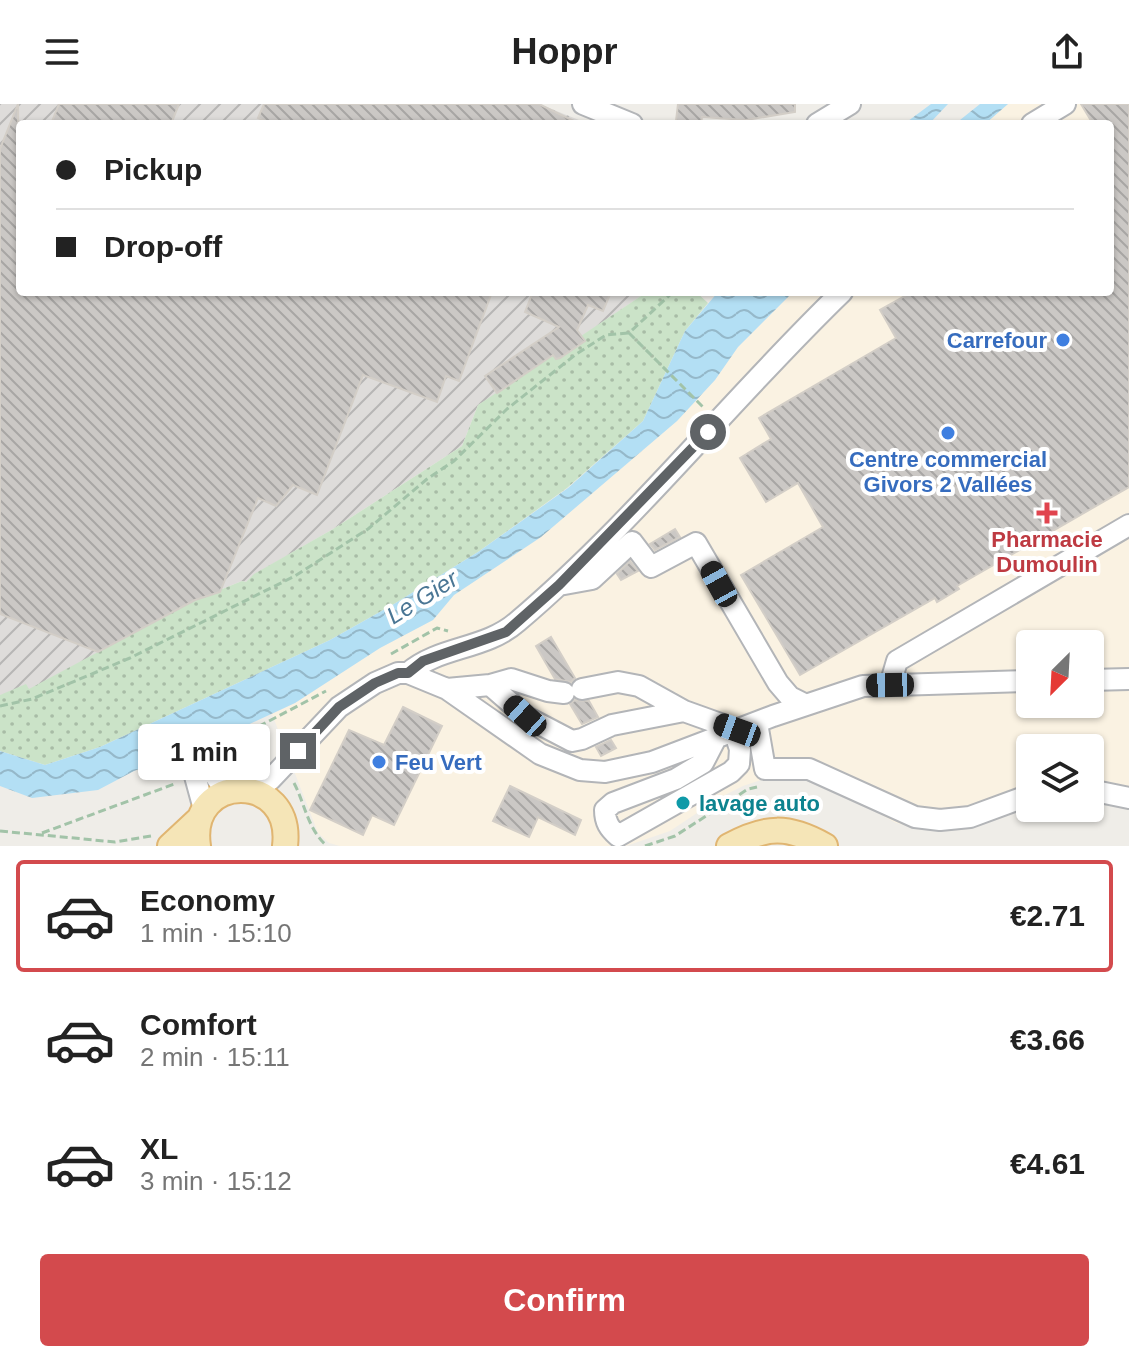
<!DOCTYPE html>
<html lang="en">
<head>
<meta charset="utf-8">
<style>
  :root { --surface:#fff; --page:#f6f6f6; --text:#222; --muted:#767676; --line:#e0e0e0; --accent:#d34a4d }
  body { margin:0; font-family:Arial,sans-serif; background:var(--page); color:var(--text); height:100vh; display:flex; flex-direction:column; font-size:30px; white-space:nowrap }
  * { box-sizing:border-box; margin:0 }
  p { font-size:26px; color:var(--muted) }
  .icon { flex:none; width:44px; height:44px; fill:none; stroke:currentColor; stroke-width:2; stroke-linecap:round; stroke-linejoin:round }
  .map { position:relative; height:742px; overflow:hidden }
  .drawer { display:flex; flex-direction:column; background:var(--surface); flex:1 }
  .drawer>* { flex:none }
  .banner { position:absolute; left:16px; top:16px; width:1098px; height:176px; border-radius:8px; box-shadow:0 2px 6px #0004; display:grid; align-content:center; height:176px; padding:0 40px; background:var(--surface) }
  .needle { width:52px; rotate:204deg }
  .fabs { position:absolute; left:1016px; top:526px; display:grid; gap:16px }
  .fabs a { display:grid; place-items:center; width:88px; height:88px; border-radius:8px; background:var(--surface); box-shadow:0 2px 6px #0004; font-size:40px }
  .end { position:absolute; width:36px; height:36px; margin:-18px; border:10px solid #5f6366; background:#fff; box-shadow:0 0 0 4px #fff }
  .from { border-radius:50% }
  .bubble { position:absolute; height:56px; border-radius:8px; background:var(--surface); box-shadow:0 2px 6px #0004; font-size:26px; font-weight:700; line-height:56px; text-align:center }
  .car { position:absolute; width:24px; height:48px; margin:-24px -12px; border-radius:10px; box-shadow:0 0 6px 2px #0007; background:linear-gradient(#222 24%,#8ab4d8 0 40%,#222 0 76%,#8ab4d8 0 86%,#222 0) }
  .banner b { display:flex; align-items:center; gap:28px; height:76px; font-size:30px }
  .banner b+b { border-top:2px solid var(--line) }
  .banner i { width:20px; height:20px; background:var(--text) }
  ul { padding:14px 0 0; list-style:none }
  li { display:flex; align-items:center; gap:24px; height:112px; margin:0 16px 12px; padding:0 24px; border:4px solid transparent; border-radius:8px }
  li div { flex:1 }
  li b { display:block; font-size:30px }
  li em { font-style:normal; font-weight:700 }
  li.active { border-color:var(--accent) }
  li>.icon { width:72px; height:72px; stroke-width:1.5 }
  .action { display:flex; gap:16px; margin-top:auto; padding:16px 40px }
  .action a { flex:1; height:92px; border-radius:8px; background:var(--accent); color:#fff; font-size:32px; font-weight:700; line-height:92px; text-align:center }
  header { display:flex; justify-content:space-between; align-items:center; height:104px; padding:0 40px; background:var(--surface); font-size:36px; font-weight:700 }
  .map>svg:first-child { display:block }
  .commercial { fill:#faf2e2; fill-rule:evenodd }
  .industrial { fill:url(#industrial-furrows) }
  .park { fill:url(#park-dots) }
  .water { fill:url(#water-waves) }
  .building { fill:url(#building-back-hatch); stroke:#d3cec7; stroke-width:2 }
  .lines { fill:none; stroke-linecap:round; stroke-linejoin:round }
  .minor-casing { stroke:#b3b5b8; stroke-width:24 }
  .major-casing { stroke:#e0b571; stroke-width:28 }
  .path { stroke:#a2c3a8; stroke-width:3; stroke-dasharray:8 4; stroke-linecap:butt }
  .minor { stroke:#fff; stroke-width:20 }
  .major { stroke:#f5e5b7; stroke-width:24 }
  .route { stroke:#5f6366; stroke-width:10 }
  .shop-dot { fill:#3f7fe0; stroke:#fff; stroke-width:3 }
  .health-dot { fill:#e0444e; stroke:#fff; stroke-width:3 }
  .culture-dot { fill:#0f9aa8; stroke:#fff; stroke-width:3 }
  .labels { text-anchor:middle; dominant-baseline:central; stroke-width:8; stroke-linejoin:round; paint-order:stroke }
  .shop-label { font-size:22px; font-weight:bold; fill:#366cbe; stroke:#fff; text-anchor:end }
  .health-label { font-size:22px; font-weight:bold; fill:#be3a42; stroke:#fff }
  .culture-label { font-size:22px; font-weight:bold; fill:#0d838f; stroke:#fff; text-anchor:start }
  .water-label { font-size:24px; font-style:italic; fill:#4a7694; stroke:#fff }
</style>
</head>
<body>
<header><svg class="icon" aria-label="menu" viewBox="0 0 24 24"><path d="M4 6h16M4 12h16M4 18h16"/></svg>Hoppr<svg class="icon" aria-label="share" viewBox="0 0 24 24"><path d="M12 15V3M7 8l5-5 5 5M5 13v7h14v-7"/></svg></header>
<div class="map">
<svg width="1129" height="742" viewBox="0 0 1129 742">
  <defs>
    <pattern id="industrial-furrows" width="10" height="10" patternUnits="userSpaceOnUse" patternTransform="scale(2)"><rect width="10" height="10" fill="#dedcda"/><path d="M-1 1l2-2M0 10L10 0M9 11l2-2" fill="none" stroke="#b7b6b5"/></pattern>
    <pattern id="park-dots" width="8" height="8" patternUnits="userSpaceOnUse" patternTransform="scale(2)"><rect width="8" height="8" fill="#cbe3c8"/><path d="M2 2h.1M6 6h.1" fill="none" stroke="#a8bca6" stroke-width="1.8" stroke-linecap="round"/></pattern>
    <pattern id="water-waves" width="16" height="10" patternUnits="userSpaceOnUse" patternTransform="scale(2)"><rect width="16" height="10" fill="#b3dff4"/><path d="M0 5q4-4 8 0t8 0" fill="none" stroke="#95b8c9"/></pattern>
    <pattern id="building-back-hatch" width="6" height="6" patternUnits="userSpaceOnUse" patternTransform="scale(2)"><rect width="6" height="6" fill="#cbc8c5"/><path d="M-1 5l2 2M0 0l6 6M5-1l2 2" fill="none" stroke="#a8a6a4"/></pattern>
  </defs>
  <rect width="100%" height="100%" fill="#efede8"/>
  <path class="commercial" d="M1008,0H1129V702L1090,696V644H1030V700L947,727L926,726L896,719L837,686L813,677L786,673L767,674L743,682L721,693L670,727L626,742H340L329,739L318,729L272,610L295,599L380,544L433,516L454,491L541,433L677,317L715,276L738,243L793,188H1110V20H985ZM1030,540H1090V600H1030Z"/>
  <path class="industrial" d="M0,0H539L589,20H20V188H647L582,232L585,237L560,254L478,301L462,342L333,425L255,470L246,478L242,477L195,496L29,586L0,591Z"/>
  <path class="park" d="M647,188H696L708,199L685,227L643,317L567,384L478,448L394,500L330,536L100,643L45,661L0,647V591L26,580L29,585L195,496L242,477L246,478L254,470L333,425L462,342L478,301L553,251L561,254L585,237L581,232Z"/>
  <path class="water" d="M931,0H948L929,20H904Z
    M980,0H1008L985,20H955Z
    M718,188H793L738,243L715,276L677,317L541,433L454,491L433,516L380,544L295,599L215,636L134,667L98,686L32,694L0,682V647L45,661L100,643L330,536L394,500L478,448L568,384L643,317L685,227Z"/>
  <path class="building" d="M18,0L20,188H492L459,277L446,272L437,298L363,271L317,391L293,381L276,402L258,394L220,488L195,496L98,548L0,510V45Z
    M59,0H179L171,20H51Z
    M264,0H539L580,20H272L258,14Z
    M678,0H795V8L746,16L702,13L701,20H687V18L676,17Z
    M1081,0H1129V383L957,482L959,485L937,498L935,494L800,571L741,471L823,423L798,379L766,398L740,354L771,335L759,314L896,234L880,206L912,188H1110V20H1093Z
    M533,188H611L603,207L588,201L577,226L585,237L560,254L556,255L553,251L497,289L485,272L559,223L525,208Z
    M675,425L680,433L655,446L650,440Z
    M630,457L638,467L621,476L617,470Z
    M551,533L575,574L571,578L555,575L536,542Z
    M575,596L589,597L598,613L582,620L570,600Z
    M403,603L442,622L394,721L372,711L363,731L310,706L349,626L384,641Z
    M611,636L616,644L601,652L596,643Z
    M510,682L581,716L575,731L538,713L529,733L493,717Z"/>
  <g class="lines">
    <defs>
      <path id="minor" d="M583,0L632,20
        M817,20L850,0
        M1032,20L1065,0
        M559,481L592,475L632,438L651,463L696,439L778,579L790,593L806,601
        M408,569C439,542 485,546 517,518C635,418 731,295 842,188
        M1090,576L1129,575
        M490,581L511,575L548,587L564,589
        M890,581L897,557L1129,421
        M447,585L490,581L528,614L572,637L582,635L612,621L684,607L737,626
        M582,585L618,578L639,582L684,607
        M757,619L765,665H809L915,713L940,716L970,713L1030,691
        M716,634L703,659L676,675L613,699L605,706C605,718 609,724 618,732L731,668L739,660L740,645L734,627
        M1090,686L1129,694
        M254,687L271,675L339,603L375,579L398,569H408L447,585L540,650L580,666L605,668L652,658L773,612L863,582L1030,577
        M204,705L195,672L196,656L210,664L226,688"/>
      <path id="major" d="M170,742L199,715
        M198,742C187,668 294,667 285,742
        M729,742C766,722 788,721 825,742"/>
    </defs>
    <use href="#minor" class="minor-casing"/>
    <use href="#major" class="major-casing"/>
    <path class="path" d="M673,188L629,229L705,305
      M391,550L437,524L448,527
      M0,602L32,595L130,554L295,472L368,425L427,375L454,357L507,305L575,251L606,231L629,229
      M216,645L326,587
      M225,655C238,648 250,648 263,654
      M294,679C305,700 308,726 327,742
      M0,727L115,738L151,732
      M42,729L177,679
      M645,742L675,732L748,685L757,683"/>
    <use href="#minor" class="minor"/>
    <use href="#major" class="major"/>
  </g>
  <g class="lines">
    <path class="route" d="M298,647L339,603L375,579L398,569H408L423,557L506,528L559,481L708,328"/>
  </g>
  <g class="shop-dot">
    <circle cx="1063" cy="236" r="8"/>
    <circle cx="948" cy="329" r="8"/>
    <circle cx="379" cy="658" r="8"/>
  </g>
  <path class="health-dot" d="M1043 397h8v8h8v8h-8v8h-8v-8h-8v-8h8z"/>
  <circle class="culture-dot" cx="683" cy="699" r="8"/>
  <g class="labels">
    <g class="shop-label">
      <text x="1047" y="236">Carrefour</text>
      <text x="948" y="355" text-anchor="middle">Centre commercial<tspan x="948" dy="25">Givors 2 Vallées</tspan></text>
      <text x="395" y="658" text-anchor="start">Feu Vert</text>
    </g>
    <g class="health-label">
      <text x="1047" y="435">Pharmacie<tspan x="1047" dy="25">Dumoulin</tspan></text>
    </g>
    <g class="culture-label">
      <text x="699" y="699">lavage auto</text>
    </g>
    <g class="water-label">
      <text transform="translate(422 493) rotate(-32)">Le Gier</text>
    </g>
  </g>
</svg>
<div class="fabs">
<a><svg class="needle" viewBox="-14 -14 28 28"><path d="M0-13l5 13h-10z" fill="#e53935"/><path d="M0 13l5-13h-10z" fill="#767676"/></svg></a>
<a><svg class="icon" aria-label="layers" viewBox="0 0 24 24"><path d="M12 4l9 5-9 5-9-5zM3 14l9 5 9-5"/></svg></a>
</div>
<i class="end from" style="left:708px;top:328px"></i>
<i class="end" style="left:298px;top:647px"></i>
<div class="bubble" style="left:138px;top:620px;width:132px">1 min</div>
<i class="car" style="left:719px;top:480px;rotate:331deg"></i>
<i class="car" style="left:890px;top:581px;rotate:269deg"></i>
<i class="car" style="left:525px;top:612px;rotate:312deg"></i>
<i class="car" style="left:737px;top:626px;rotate:290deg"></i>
<div class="banner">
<b><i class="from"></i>Pickup</b>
<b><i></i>Drop-off</b>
</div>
</div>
<section class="drawer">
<ul>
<li class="active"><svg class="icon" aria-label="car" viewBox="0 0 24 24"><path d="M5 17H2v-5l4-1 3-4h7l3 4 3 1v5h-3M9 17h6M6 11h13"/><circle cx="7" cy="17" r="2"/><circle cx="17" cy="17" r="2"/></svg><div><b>Economy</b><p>1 min · 15:10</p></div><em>€2.71</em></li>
<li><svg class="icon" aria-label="car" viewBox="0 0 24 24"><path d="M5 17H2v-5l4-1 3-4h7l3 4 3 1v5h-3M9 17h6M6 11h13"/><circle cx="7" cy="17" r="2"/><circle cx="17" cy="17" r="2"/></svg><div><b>Comfort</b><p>2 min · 15:11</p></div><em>€3.66</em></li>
<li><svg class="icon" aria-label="car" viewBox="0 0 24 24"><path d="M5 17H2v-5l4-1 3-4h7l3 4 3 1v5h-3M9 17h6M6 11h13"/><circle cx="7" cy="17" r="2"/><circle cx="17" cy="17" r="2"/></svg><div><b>XL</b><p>3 min · 15:12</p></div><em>€4.61</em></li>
</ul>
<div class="action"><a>Confirm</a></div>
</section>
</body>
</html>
